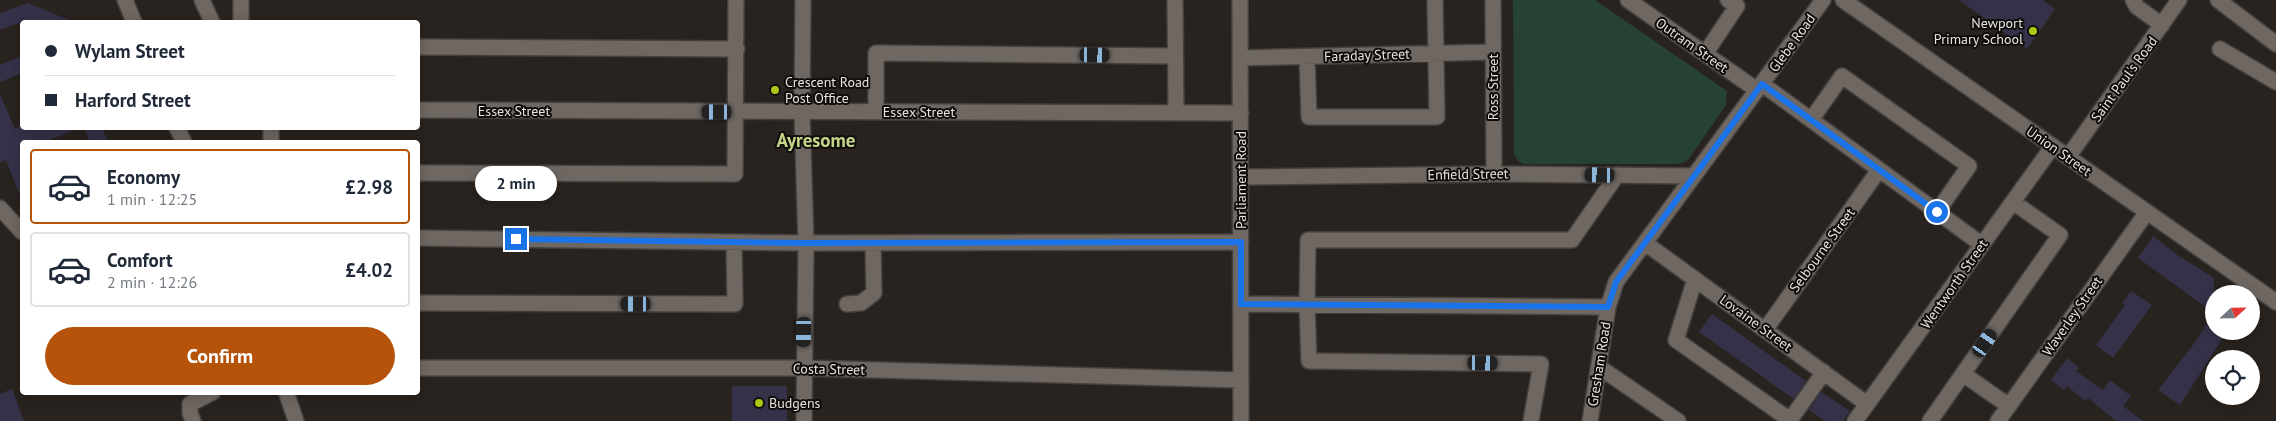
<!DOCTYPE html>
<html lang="en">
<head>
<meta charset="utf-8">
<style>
  :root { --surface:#fff; --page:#f6f6f7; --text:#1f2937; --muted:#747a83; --line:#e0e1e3; --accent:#b45309 }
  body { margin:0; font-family:"PT Sans",sans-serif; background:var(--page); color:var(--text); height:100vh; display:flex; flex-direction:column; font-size:19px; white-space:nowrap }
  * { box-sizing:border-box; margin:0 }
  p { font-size:16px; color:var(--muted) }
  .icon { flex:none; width:28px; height:28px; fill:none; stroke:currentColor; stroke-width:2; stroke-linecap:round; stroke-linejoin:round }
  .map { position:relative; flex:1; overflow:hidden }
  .drawer { position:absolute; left:20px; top:140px; width:400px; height:255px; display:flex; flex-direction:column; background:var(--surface); border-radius:5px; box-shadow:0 2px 12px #0003 }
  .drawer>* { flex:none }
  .guide { position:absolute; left:20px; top:20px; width:400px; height:110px; border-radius:5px; box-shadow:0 2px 12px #0003; display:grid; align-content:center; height:110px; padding:0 25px; background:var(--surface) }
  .needle { width:32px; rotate:68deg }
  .fabs { position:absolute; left:2205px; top:285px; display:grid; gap:10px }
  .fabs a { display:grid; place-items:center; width:55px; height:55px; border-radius:50%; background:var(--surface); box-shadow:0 2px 12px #0003; font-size:25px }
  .end { position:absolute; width:22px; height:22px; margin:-11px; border:6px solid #1a73e8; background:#fff; box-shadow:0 0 0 2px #fff }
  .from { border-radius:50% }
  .bubble { position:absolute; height:35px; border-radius:18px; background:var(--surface); box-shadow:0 2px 12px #0003; font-size:16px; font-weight:800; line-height:35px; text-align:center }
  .car { position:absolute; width:15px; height:30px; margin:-15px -8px; border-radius:6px; box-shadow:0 0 4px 1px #0007; background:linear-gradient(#222 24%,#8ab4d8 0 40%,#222 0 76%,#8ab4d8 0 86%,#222 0) }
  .guide b { display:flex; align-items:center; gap:18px; height:48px; font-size:19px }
  .guide b+b { border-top:1px solid var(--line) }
  .guide i { width:12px; height:12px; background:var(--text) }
  ul { padding:9px 0 0; list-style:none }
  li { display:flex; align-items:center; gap:15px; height:75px; margin:0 10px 8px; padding:0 15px; border:2px solid var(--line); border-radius:5px }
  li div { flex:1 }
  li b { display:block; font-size:19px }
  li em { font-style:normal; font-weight:800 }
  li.selected { border-color:var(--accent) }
  li>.icon { width:45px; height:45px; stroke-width:1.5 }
  .button { display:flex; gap:10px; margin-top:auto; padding:10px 25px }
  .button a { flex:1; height:58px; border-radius:30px; background:var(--accent); color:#fff; font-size:20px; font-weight:800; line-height:58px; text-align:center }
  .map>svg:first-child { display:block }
  .green { fill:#264234 }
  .building { fill:#353149 }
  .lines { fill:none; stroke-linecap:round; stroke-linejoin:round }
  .minor-casing { stroke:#44403d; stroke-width:18 }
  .minor { stroke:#6e6762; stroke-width:15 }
  .route { stroke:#1a73e8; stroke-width:6 }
  .poi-dot { fill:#acc613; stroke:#0f0d0b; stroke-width:2 }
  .labels { text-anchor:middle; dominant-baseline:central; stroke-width:4; stroke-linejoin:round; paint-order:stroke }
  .poi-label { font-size:14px; fill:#e7e3e0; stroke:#0f0d0b; text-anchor:start }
  .street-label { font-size:14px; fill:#e7e3e0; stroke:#0f0d0b }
  .district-label { font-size:19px; font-weight:bold; fill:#c4d58a; stroke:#0f0d0b }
</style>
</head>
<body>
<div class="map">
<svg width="2276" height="421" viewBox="0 0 2276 421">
  <rect width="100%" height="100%" fill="#29231f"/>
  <path class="green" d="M1513,0H1595L1727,91L1726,105L1688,160L1679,164H1524L1518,161L1514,154Z"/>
  <path class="building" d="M1959,0H2043L2055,9L2027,49Z
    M28,3L74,22H32L27,20L0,30V13Z
    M22,56V73L0,82V65Z
    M0,94L15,129L22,126L80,128L44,142H22V201L6,160L0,163Z
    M84,128H102L108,142H90Z
    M2153,236L2179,256L2214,278V331H2227L2180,405L2158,390L2193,345L2214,313L2138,258Z
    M2131,291L2152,305L2113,358L2096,345L2125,305L2122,303Z
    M1712,314L1806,381L1794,399L1699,332Z
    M2067,358L2079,368L2076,371L2103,390L2110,380L2131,396L2123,406L2143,421H2116L2088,398L2085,401L2067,386L2064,390L2051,380Z
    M732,386H787V421H732Z
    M12,389L17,402L24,421H0V394Z
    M1821,392L1850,411L1843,421H1825L1809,410Z"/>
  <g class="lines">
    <defs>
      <path id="minor" d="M125,0L134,22
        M202,0L212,22
        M241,0V22
        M803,0L802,112L806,243L804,421
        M1175,0L1176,113
        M1240,0L1241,421
        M1493,0L1494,174
        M1628,0L1757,90
        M1843,0L2276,302
        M2133,0L2137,7L2162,25
        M2218,0L2276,44
        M418,47L737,49
        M2220,49L2276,82
        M1705,54L1737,6L1728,0
        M1307,57L1309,117H1437L1435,0
        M1241,58L1493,52
        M1762,84L1981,244
        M418,110L1241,113
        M876,112V53L1175,56
        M1811,120L1842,76L1969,166L1937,212
        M177,128L184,142
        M271,142V128
        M2068,157L2179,0
        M418,173L735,174L736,0
        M1241,177L1494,174L1694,176
        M0,208L22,232
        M418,238L806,243L1241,242
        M1645,243L1867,404
        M1695,279L1676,340L1790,420L1824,372
        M418,303L735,304L734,242
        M847,304L861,303L874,293L873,243
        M1241,304L1608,307
        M1765,330L1879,170
        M1599,367L1678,421
        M418,368H804L1241,380
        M1963,374L2009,406
        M286,392L296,421
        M193,421L190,413V404L213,392
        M1531,421L1541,364L1309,361L1307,305L1308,240H1572L1617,175
        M1590,421L1608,307L1616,282L1823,0
        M1855,421L2053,146
        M1930,421L2060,235L2013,202
        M1998,421L2147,212"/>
    </defs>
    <use href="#minor" class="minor-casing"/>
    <use href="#minor" class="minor"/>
  </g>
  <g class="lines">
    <path class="route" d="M516,239L806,243L1241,242V304L1608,307L1616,282L1762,84L1937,212"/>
  </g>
  <g class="poi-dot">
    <circle cx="2033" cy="31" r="5"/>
    <circle cx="775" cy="90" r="5"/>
    <circle cx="759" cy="403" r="5"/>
  </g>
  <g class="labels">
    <g class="poi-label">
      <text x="2023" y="23" text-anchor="end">Newport<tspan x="2023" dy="16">Primary School</tspan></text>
      <text x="785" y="82">Crescent Road<tspan x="785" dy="16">Post Office</tspan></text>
      <text x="769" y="403">Budgens</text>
    </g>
    <g class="street-label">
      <text transform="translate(1792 43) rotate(-54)">Glebe Road</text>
      <text transform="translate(1692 45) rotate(35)">Outram Street</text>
      <text transform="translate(1367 55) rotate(-2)">Faraday Street</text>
      <text transform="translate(2124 79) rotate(-54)">Saint Paul's Road</text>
      <text transform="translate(1493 87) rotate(-90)">Ross Street</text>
      <text x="514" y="111">Essex Street</text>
      <text x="919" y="112">Essex Street</text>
      <text transform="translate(2059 151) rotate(35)">Union Street</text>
      <text transform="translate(1468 174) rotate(-1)">Enfield Street</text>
      <text transform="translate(1241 180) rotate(-90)">Parliament Road</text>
      <text transform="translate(1822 250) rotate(-54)">Selbourne Street</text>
      <text transform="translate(1954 284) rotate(-55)">Wentworth Street</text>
      <text transform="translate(2072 316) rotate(-55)">Waverley Street</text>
      <text transform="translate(1756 323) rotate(36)">Lovaine Street</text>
      <text transform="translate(1599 364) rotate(-81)">Gresham Road</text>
      <text transform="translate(829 369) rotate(1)">Costa Street</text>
    </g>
    <g class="district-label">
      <text x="816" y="140">Ayresome</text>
    </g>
  </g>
</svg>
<div class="fabs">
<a><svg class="needle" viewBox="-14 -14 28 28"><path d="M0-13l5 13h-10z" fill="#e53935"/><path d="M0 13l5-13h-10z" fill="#747a83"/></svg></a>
<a><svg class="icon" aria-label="locate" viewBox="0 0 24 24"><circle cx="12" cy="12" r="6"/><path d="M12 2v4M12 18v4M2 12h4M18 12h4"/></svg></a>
</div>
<i class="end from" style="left:1937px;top:212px"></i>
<i class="end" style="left:516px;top:239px"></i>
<div class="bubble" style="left:475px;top:166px;width:82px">2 min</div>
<i class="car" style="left:1095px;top:55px;rotate:91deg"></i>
<i class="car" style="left:717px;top:112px;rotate:270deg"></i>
<i class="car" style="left:1600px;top:175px;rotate:271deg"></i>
<i class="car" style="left:636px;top:304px;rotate:270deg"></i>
<i class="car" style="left:804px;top:332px;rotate:181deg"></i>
<i class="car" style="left:1985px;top:343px;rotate:35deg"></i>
<i class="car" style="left:1483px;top:363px;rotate:91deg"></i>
<div class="guide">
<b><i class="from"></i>Wylam Street</b>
<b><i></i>Harford Street</b>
</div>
<section class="drawer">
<ul>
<li class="selected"><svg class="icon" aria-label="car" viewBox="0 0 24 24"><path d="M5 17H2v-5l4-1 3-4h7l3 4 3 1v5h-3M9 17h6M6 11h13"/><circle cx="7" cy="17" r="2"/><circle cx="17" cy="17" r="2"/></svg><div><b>Economy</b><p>1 min · 12:25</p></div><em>£2.98</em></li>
<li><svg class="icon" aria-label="car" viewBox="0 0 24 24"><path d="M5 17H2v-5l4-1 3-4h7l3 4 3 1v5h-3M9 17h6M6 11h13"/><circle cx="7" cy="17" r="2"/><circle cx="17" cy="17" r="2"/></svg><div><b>Comfort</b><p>2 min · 12:26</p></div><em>£4.02</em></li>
</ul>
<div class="button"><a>Confirm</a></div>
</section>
</div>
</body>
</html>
